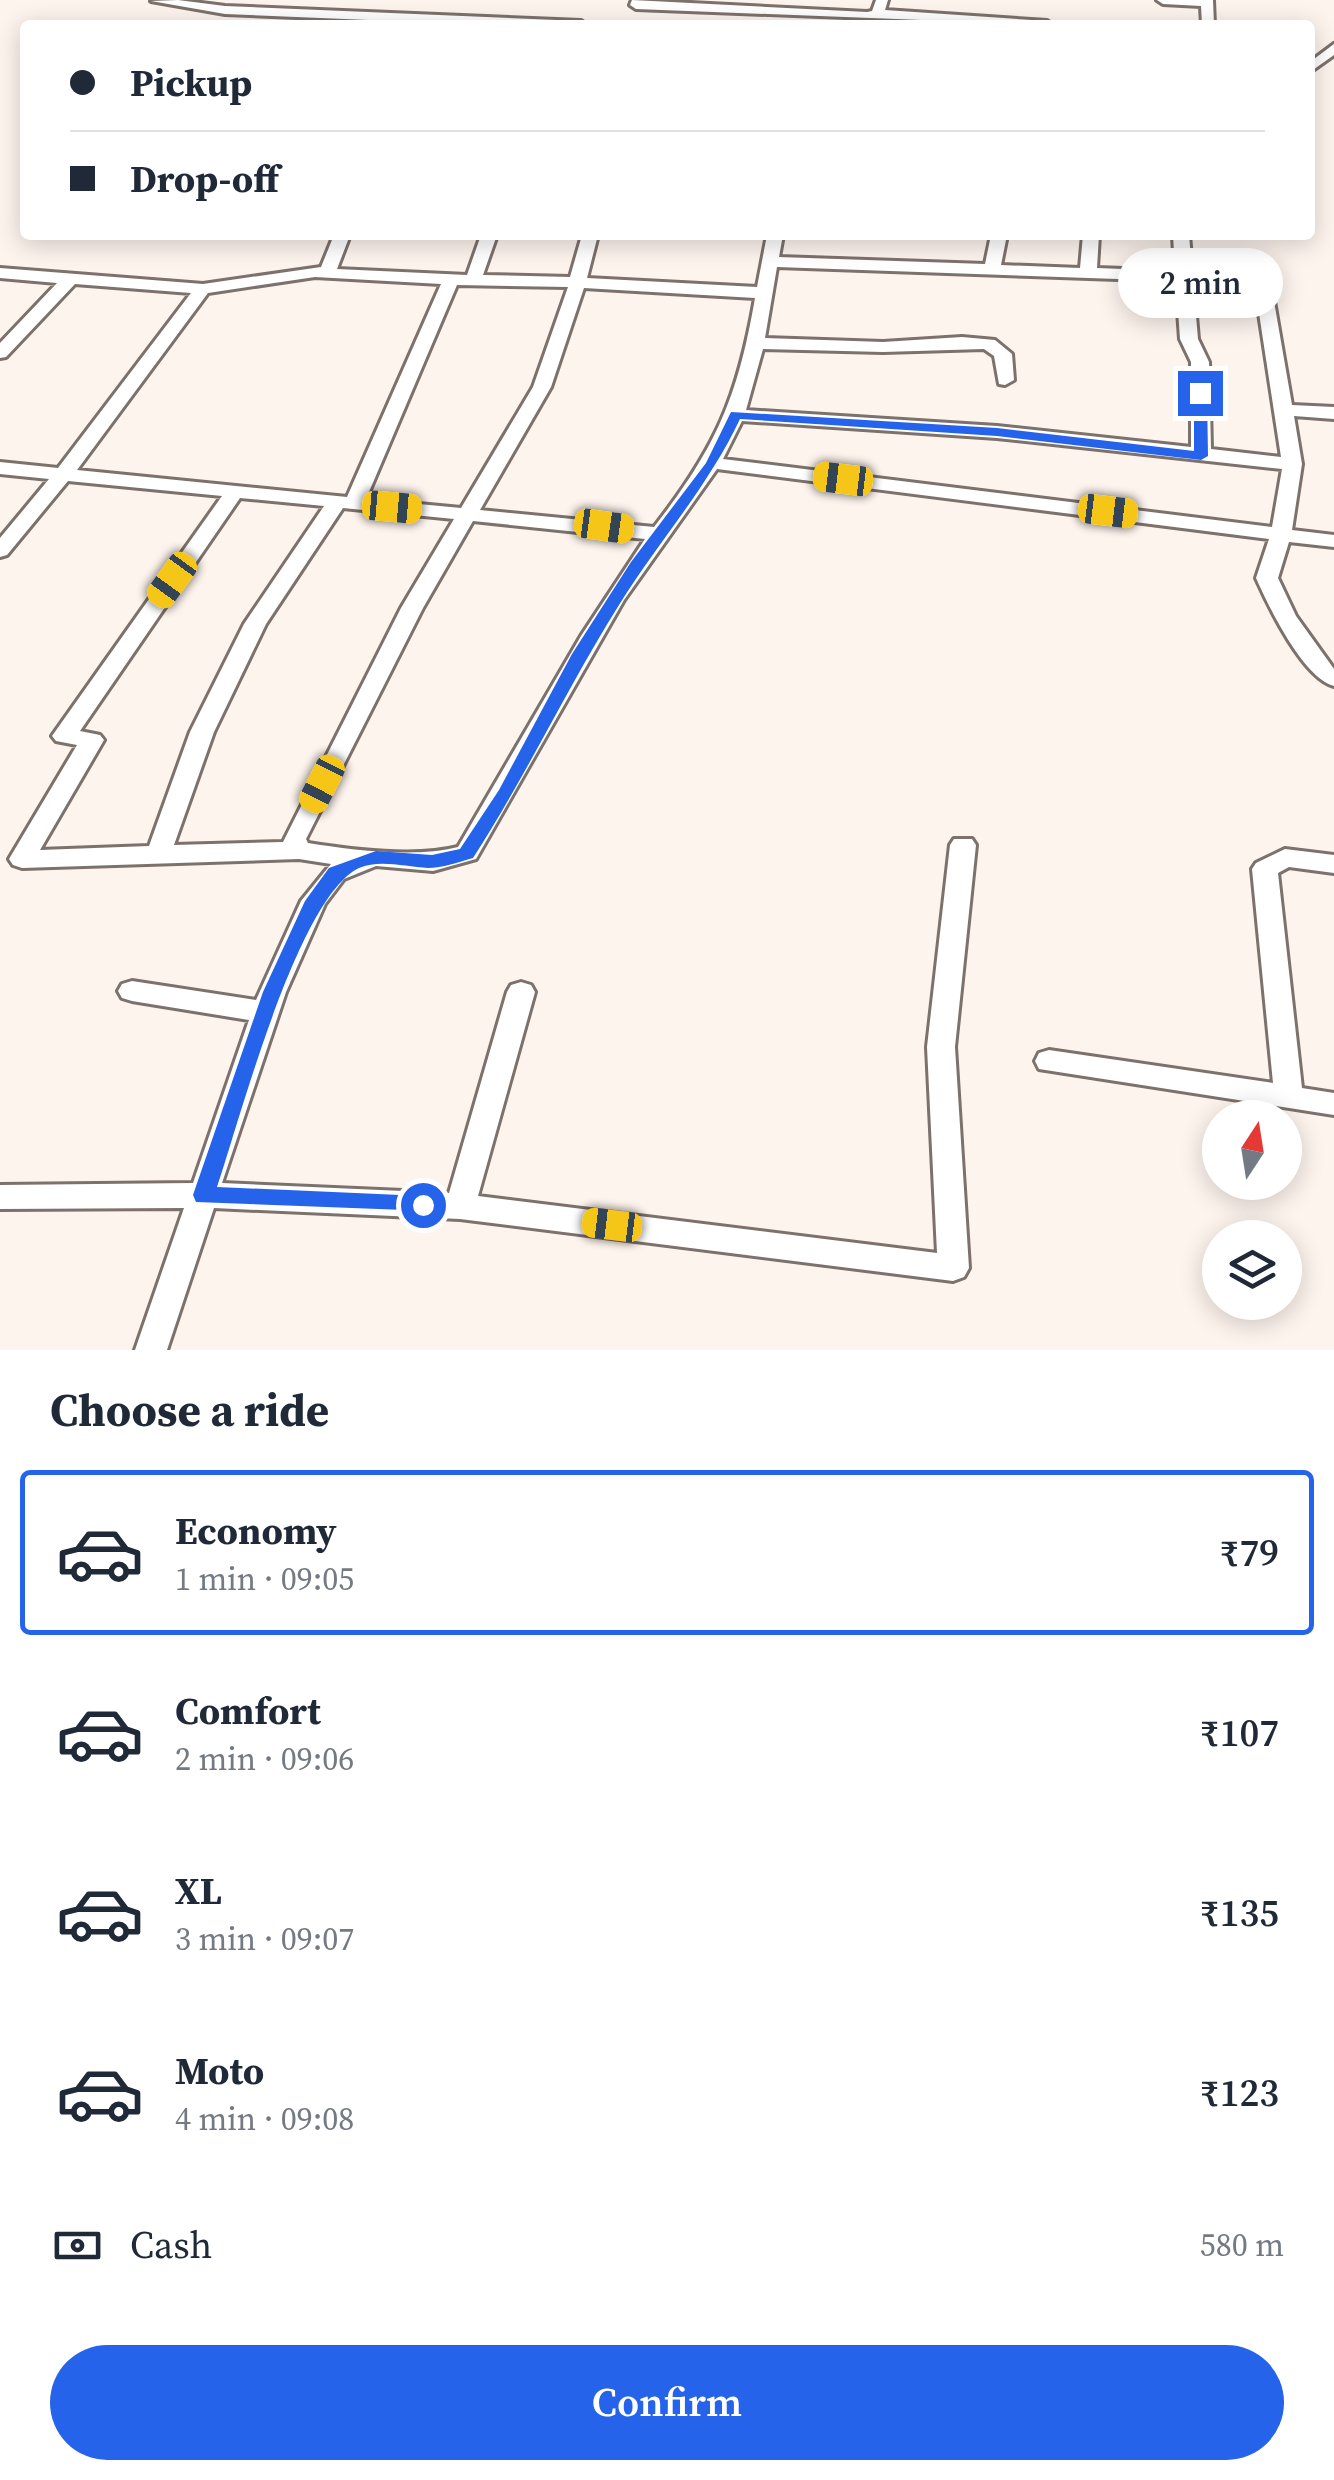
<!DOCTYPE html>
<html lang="en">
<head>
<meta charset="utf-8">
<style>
  :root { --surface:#fff; --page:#f2f2f3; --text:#1f2937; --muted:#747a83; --line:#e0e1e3; --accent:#2563eb }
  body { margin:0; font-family:"Source Serif 4",serif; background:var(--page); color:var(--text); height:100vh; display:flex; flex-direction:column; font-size:38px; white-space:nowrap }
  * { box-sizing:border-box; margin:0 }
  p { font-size:32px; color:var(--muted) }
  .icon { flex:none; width:55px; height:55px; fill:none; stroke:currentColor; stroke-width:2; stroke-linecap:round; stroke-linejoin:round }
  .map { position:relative; height:1350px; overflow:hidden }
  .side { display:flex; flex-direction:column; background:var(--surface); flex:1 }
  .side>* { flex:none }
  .banner { position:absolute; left:20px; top:20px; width:1295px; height:220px; border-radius:10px; box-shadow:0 5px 25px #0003; display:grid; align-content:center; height:220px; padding:0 50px; background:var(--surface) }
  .needle { width:65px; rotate:12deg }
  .buttons { position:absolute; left:1202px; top:1100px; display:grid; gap:20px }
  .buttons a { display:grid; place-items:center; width:100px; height:100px; border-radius:50%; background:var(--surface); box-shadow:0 5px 25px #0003; font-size:50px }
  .end { position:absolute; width:45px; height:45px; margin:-22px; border:12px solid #2563eb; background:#fff; box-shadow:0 0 0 5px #fff }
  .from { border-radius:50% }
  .bubble { position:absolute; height:70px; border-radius:35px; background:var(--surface); box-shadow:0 5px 25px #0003; font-size:32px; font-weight:600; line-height:70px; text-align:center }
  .car { position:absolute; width:30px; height:60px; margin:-30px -15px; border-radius:12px; box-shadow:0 0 8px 2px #0007; background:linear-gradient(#f5c518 24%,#345 0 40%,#f5c518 0 76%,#345 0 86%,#f5c518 0) }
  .banner b { display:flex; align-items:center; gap:35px; height:95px; font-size:38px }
  .banner b+b { border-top:2px solid var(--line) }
  .banner i { width:25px; height:25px; background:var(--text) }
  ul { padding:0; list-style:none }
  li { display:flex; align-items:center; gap:30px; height:165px; margin:0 20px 15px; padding:0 30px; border:5px solid transparent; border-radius:10px }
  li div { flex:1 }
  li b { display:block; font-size:38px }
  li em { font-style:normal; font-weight:600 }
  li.on { border-color:var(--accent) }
  li>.icon { width:90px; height:90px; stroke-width:1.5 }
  h2 { padding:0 50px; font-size:45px; line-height:120px }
  .pay { display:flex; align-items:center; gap:25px; height:110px; padding:0 50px; font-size:38px }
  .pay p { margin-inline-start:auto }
  .action { display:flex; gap:20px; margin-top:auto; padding:20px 50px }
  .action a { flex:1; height:115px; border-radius:60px; background:var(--accent); color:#fff; font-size:40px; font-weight:600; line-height:115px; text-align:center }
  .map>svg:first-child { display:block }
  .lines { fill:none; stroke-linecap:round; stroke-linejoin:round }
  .street-casing { stroke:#7d716b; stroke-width:6 }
  .street { fill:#fff; fill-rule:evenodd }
  .route { fill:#2563eb }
</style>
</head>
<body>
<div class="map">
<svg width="1334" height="1350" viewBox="0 0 1334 1350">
  <rect width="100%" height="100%" fill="#fef4ee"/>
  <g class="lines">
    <defs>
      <path id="street" d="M178,0L225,6L581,21L587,25H489L225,14L151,1Z
        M632,0L867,12L872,11L876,0H888L885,10L1047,21L1053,25L636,9L630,5Z
        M1157,0H1213L1214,25H1202L1201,6L1163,4Z
        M1334,44V55L1310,72V62Z
        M334,235H350L337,269L467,275L481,235H497L483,275L570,277L582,235H598L587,278L757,287L767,235H783L779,257L985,264L991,235H1007L1001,265L1080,268L1083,235H1099L1097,268L1175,271L1173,235H1189L1198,339L1209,362L1211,449L1281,457L1251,261L1259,256L1267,261L1292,405L1334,407V419L1294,416L1302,464L1292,530L1334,535V547L1289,542L1278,578L1296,616L1334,669V686C1303,678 1269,607 1256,578L1269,539L717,469L624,600L476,859L433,871L376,866L344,879L325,904L286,992L222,1183L449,1193L507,992L511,985L521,982L531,985L535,992L478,1196L937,1253L927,1047L950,845L954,839H972L976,845L955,1047L969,1268L964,1277L953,1281L460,1219L214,1208L167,1350H135L184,1208L0,1209V1185L193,1183L249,1020L132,1001L122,998L118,991L122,984L132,981L256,1000L301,901L331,864L299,859L22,868L13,865L9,859L77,745L56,741L52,736L222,496L68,481L7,555L0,557V538L49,479L0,474V462L58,468L191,293L75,284L6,357L0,358V343L57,283L0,278V268L203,284L321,267ZM777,267L1176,281L1180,339L1191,362V447L997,426L746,410L763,349L883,352L984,349L994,356L999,384L1005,385L1014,380L1012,354L995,340L962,337L883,342L765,338ZM315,277L441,284L347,497L77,470L208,293ZM457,285L568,287L533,387L461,508L366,499ZM584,288L755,298C738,397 716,448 654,527L480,510L551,387ZM742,421L997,438L1282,469L1272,527L723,459ZM240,498L324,506L244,624L190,732L149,846L40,850L104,740L100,735L80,731ZM343,508L454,519L401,608L283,842L174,845L214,732L266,624ZM473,521L645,539L581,636L458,847C416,858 351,850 308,843L306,839L423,608Z
        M1285,849L1334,855V873L1289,867L1278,873L1302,1088L1334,1093V1115L1039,1069L1035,1061L1039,1053L1049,1050L1273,1083L1252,869L1256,863Z"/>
    </defs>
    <use href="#street" class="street-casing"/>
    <use href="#street" class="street"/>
  </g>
  <path class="route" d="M1200,389L1207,393L1208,456L1201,460L997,436L740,419C708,487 658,542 619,605C567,688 526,776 473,858C459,862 442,868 428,868C406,867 380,859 359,868C298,897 240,1119 217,1187L423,1196L431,1198L434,1205L431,1211L196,1202L193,1195L263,992L305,901L329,868L376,851L432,855L460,849L499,790L572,654L631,562L706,463L731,412L997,428L1194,451V393Z"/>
</svg>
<div class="buttons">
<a><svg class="needle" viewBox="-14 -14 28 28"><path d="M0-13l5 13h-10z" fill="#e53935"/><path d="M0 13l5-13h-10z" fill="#747a83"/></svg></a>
<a><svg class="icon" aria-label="layers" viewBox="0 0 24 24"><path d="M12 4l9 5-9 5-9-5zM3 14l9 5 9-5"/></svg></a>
</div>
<i class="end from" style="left:423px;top:1205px"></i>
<i class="end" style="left:1200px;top:393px"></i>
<div class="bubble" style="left:1118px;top:248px;width:165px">2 min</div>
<i class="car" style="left:843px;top:479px;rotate:277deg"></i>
<i class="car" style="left:392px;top:507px;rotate:95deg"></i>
<i class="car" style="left:1108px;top:511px;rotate:97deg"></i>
<i class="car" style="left:604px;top:526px;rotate:98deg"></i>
<i class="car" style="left:172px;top:580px;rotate:216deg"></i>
<i class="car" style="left:322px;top:784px;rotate:207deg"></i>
<i class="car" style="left:612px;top:1225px;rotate:277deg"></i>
<div class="banner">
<b><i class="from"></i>Pickup</b>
<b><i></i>Drop-off</b>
</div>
</div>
<section class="side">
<h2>Choose a ride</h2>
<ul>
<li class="on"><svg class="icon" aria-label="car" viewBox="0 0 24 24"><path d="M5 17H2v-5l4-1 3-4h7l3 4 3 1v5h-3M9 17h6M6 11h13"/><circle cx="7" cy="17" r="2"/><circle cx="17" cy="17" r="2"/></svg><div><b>Economy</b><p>1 min · 09:05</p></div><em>₹79</em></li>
<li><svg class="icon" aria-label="car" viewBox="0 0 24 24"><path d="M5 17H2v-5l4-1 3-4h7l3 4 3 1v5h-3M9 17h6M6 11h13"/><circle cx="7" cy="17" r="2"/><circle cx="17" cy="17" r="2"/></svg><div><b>Comfort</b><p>2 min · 09:06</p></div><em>₹107</em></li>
<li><svg class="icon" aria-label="car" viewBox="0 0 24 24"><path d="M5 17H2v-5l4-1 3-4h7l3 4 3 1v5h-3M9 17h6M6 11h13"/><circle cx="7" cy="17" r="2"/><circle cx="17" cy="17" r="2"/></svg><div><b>XL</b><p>3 min · 09:07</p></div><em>₹135</em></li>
<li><svg class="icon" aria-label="car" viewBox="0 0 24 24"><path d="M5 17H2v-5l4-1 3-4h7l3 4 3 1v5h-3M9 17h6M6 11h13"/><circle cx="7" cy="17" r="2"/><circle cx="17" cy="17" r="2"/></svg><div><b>Moto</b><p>4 min · 09:08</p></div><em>₹123</em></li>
</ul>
<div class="pay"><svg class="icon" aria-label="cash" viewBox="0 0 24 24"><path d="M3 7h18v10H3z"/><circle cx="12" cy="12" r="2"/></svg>Cash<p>580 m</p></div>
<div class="action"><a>Confirm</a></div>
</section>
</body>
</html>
